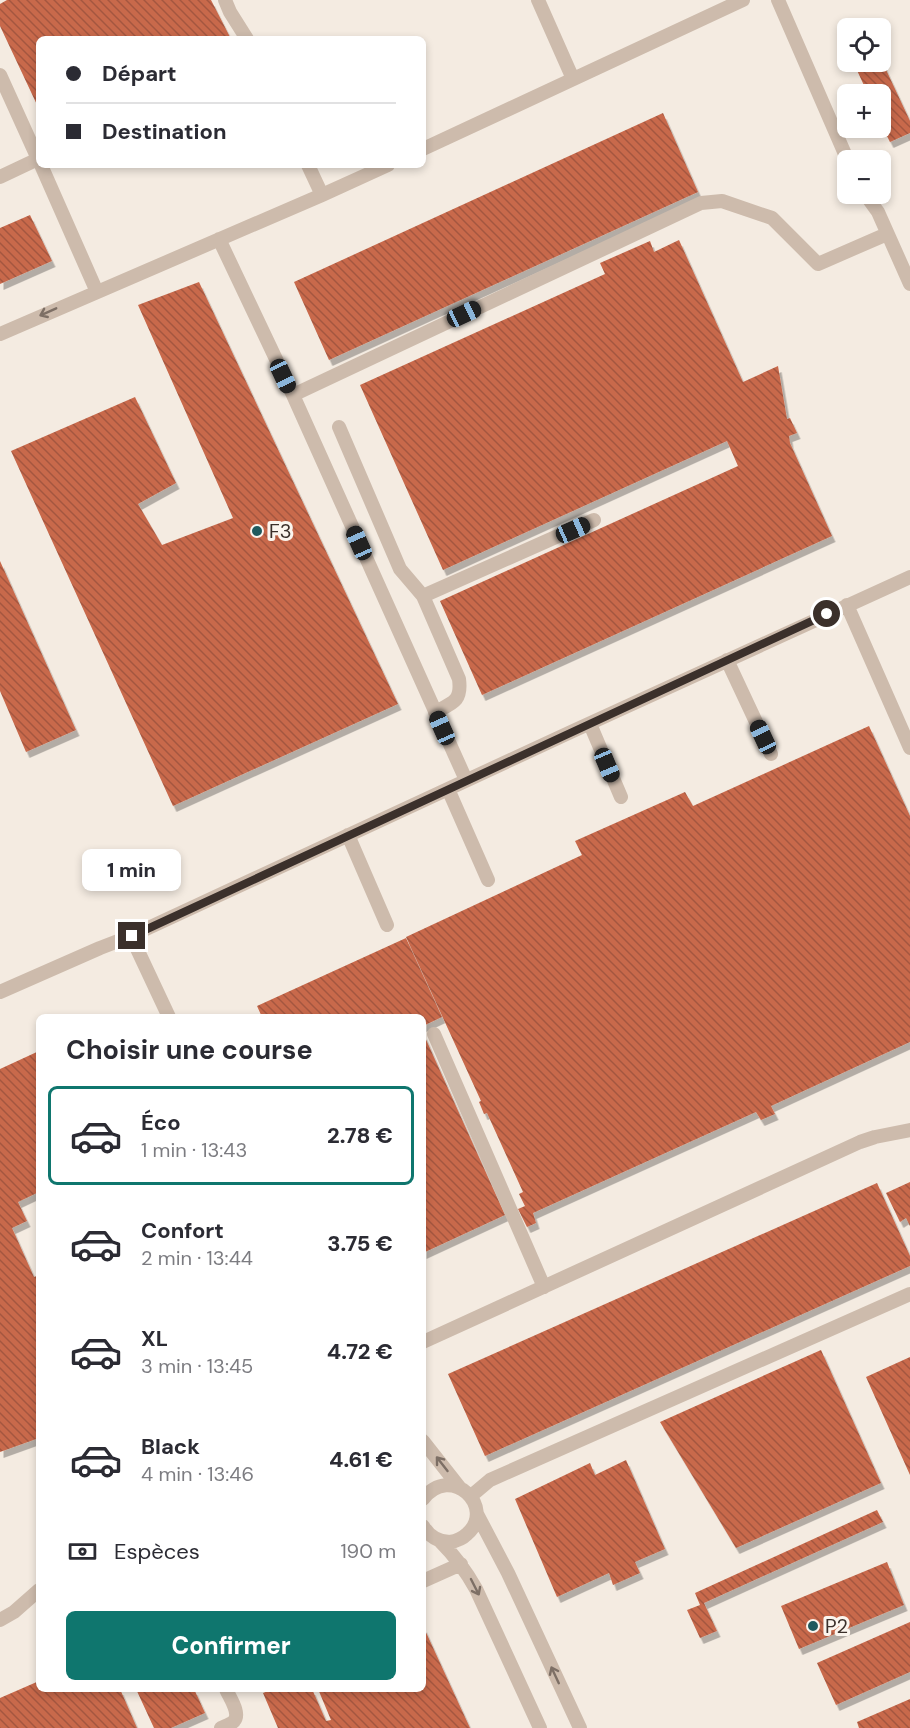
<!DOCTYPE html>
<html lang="fr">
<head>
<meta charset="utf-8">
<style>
  :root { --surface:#fff; --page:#f7f7f7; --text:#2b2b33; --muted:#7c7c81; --line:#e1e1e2; --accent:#0f766e }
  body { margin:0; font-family:"DM Sans",sans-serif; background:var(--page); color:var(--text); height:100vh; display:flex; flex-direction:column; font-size:22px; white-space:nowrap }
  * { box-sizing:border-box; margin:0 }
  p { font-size:20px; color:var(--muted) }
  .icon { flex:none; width:33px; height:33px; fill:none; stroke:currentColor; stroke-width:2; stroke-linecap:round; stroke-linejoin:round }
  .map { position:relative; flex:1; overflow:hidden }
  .details { position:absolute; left:36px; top:1014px; width:390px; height:678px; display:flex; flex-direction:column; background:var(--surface); border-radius:9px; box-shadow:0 3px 9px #0003 }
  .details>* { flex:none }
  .hud { position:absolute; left:36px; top:36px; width:390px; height:132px; border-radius:9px; box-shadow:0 3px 9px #0003; display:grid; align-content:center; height:132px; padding:0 30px; background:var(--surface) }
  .controls { position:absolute; left:837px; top:18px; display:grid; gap:12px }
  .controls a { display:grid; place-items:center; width:54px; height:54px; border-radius:9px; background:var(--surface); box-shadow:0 3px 9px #0003; font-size:30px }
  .end { position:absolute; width:27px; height:27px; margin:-14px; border:8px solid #3b302b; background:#fff; box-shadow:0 0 0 3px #fff }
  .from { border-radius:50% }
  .bubble { position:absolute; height:42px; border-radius:9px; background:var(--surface); box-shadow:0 3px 9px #0003; font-size:20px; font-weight:800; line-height:42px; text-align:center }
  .car { position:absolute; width:18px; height:36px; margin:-18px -9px; border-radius:8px; box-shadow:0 0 4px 2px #0007; background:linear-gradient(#222 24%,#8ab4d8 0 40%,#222 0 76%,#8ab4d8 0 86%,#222 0) }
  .hud b { display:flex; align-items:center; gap:21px; height:57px; font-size:22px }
  .hud b+b { border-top:2px solid var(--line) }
  .hud i { width:15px; height:15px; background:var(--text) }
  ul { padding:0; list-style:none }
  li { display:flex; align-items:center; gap:18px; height:99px; margin:0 12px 9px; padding:0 18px; border:3px solid transparent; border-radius:9px }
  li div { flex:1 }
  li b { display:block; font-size:22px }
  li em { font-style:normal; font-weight:800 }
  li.active { border-color:var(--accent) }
  li>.icon { width:54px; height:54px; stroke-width:1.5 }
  h2 { padding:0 30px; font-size:27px; line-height:72px }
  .pay { display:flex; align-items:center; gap:15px; height:66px; padding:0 30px; font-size:22px }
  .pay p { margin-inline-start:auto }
  .primary-button { display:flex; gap:12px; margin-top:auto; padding:12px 30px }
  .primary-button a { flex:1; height:69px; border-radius:9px; background:var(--accent); color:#fff; font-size:24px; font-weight:800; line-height:69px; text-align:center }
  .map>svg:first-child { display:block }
  .building { fill:url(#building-back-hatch); filter:url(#shadow) }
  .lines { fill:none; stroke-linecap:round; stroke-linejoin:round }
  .service { stroke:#cdbbac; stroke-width:14 }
  .oneway { stroke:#7d6f65 }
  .route { stroke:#3b302b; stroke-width:8 }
  .poi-dot { fill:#1f5a5e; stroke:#fbf5ee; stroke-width:2 }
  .labels { text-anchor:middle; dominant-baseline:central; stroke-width:6; stroke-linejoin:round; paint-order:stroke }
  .poi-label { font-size:20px; fill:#3b302b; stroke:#fbf5ee; text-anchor:start }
</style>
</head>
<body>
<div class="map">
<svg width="910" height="1728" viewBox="0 0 910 1728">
  <defs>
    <pattern id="building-back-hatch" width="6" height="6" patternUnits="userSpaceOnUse" patternTransform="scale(1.5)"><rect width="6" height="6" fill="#c8694b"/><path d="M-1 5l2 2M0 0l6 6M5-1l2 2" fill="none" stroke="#a4573f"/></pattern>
    <filter id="shadow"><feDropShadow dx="3.5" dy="6" stdDeviation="0" flood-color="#0004"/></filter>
  </defs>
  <rect width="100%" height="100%" fill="#f4ebe1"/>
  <path class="building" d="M7,0H211L231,39H39V109L0,26V4Z
    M880,57L910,121V133L890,142L880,122V94H868L855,66L864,62H880Z
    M663,113L698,192L329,360L294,282Z
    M30,215L52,261L0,284V228Z
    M679,240L743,382L778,366L787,419L790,418L797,433L789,436L790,443L832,536L482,695L440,601L738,466L727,441L443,570L360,385L605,274L600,263L650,241L654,252Z
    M199,282L398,704L173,806L11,451L135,397L176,483L138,504L162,545L233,518L138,305Z
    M0,561L76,730L26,752L0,691Z
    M869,726L910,816V1042L771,1106L775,1114L761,1120L756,1112L533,1213L536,1223L527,1227L518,1209L525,1206L519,1194L523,1192L487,1113L484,1114L479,1102L481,1101L406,937L582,855L575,841L685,792L693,806Z
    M406,938L442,1017L423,1026V1017H262L257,1006Z
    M423,1033L505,1215L423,1253Z
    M39,1051V1192L18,1202L27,1221L12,1228L34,1277L39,1275V1438L0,1452V1069Z
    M910,1182V1226L906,1218L900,1222L886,1193Z
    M877,1183L910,1256V1266L485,1456L448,1374Z
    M821,1350L881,1483L736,1548L660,1422Z
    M910,1357V1475L866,1377Z
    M626,1460L665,1549L635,1562L640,1573L613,1585L609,1573L557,1597L515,1499L590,1463L595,1475Z
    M877,1510L883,1522L704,1603L717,1631L700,1638L687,1610L700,1605L695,1593Z
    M887,1562L904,1605L799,1649L781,1606Z
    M910,1622V1672L836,1705L817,1663Z
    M423,1626L470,1728H278L263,1693L273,1689H312L326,1721L331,1720L318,1689H423Z
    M39,1681V1689H120L137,1728H0V1698Z
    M136,1689H194L205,1713L171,1728H154Z
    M910,1699V1728H859L857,1722Z"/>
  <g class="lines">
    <path class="service" d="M225,0L230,12L247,39
      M538,0L573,79
      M778,0L848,161
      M0,75L39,161
      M423,149L743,0
      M41,165L97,292
      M308,165L322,195
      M0,177L38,159
      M865,194L878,212L910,284
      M219,239L293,395L466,780
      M0,334L322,195L388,165
      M293,395L701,203L722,201L772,218L818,264L887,234
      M339,427L400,569L423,596L459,679C462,701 453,703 435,712
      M423,596L594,520
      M847,605L910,748
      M727,660L771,754
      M590,724L621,797
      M448,789L488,880
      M348,835L387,925
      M131,936L169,1017
      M0,992L100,948L131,936L573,731L910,577
      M434,1034L544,1287
      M423,1342L860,1142L875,1137L910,1130
      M423,1441L460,1488
      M471,1496L490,1480L910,1294
      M423,1499C451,1462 497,1508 467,1534C462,1539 456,1541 450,1542C438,1542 429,1536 423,1526
      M477,1514L508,1573L580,1728
      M440,1541C455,1556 466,1571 476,1589L540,1728
      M423,1581L461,1564
      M0,1620L14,1612L39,1590
      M221,1728C225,1726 232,1724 234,1721C241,1713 229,1697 226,1689"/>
  </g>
  <defs><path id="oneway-shaft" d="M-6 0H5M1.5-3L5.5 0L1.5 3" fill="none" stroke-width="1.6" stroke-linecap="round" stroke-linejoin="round" transform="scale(1.5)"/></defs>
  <g class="oneway">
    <use href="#oneway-shaft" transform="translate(48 312) rotate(156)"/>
    <use href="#oneway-shaft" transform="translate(442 1464) rotate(-128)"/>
    <use href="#oneway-shaft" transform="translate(475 1587) rotate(63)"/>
    <use href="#oneway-shaft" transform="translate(555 1675) rotate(-115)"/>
  </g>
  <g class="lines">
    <path class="route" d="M132,936L827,614"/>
  </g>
  <g class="poi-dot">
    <circle cx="257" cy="531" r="6"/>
    <circle cx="813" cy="1626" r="6"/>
  </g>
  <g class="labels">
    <g class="poi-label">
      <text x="269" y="531">F3</text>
      <text x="825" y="1626">P2</text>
    </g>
  </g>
</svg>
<div class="controls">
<a><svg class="icon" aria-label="locate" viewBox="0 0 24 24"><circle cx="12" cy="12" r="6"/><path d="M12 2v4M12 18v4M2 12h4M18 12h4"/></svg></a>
<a>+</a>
<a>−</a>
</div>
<i class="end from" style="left:827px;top:614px"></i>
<i class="end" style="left:132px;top:936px"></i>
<div class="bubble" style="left:82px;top:849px;width:99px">1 min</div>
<i class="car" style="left:464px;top:314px;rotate:65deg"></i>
<i class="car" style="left:283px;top:376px;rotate:155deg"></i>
<i class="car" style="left:573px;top:530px;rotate:66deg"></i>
<i class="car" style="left:359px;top:543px;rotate:336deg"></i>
<i class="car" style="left:442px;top:728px;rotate:336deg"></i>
<i class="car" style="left:763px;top:737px;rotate:335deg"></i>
<i class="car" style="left:607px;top:765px;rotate:157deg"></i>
<div class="hud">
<b><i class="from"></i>Départ</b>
<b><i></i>Destination</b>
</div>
<section class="details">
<h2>Choisir une course</h2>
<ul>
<li class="active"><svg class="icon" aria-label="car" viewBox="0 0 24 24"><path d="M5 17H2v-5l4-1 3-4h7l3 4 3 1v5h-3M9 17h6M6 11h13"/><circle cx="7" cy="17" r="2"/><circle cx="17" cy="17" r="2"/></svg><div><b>Éco</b><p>1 min · 13:43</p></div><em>2.78 €</em></li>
<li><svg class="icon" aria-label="car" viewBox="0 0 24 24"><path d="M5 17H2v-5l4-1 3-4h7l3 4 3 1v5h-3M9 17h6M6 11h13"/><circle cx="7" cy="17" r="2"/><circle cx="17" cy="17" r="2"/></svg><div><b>Confort</b><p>2 min · 13:44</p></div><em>3.75 €</em></li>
<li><svg class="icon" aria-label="car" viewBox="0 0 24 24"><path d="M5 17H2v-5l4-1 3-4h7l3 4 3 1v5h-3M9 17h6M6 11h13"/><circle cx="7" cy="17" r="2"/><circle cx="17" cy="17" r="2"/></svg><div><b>XL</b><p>3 min · 13:45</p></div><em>4.72 €</em></li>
<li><svg class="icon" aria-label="car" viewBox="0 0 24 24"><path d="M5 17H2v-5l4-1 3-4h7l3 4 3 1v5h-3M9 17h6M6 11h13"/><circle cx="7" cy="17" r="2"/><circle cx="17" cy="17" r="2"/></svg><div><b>Black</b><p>4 min · 13:46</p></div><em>4.61 €</em></li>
</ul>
<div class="pay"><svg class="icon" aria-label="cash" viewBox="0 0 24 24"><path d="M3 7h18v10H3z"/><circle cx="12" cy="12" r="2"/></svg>Espèces<p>190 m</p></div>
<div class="primary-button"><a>Confirmer</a></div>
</section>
</div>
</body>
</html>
